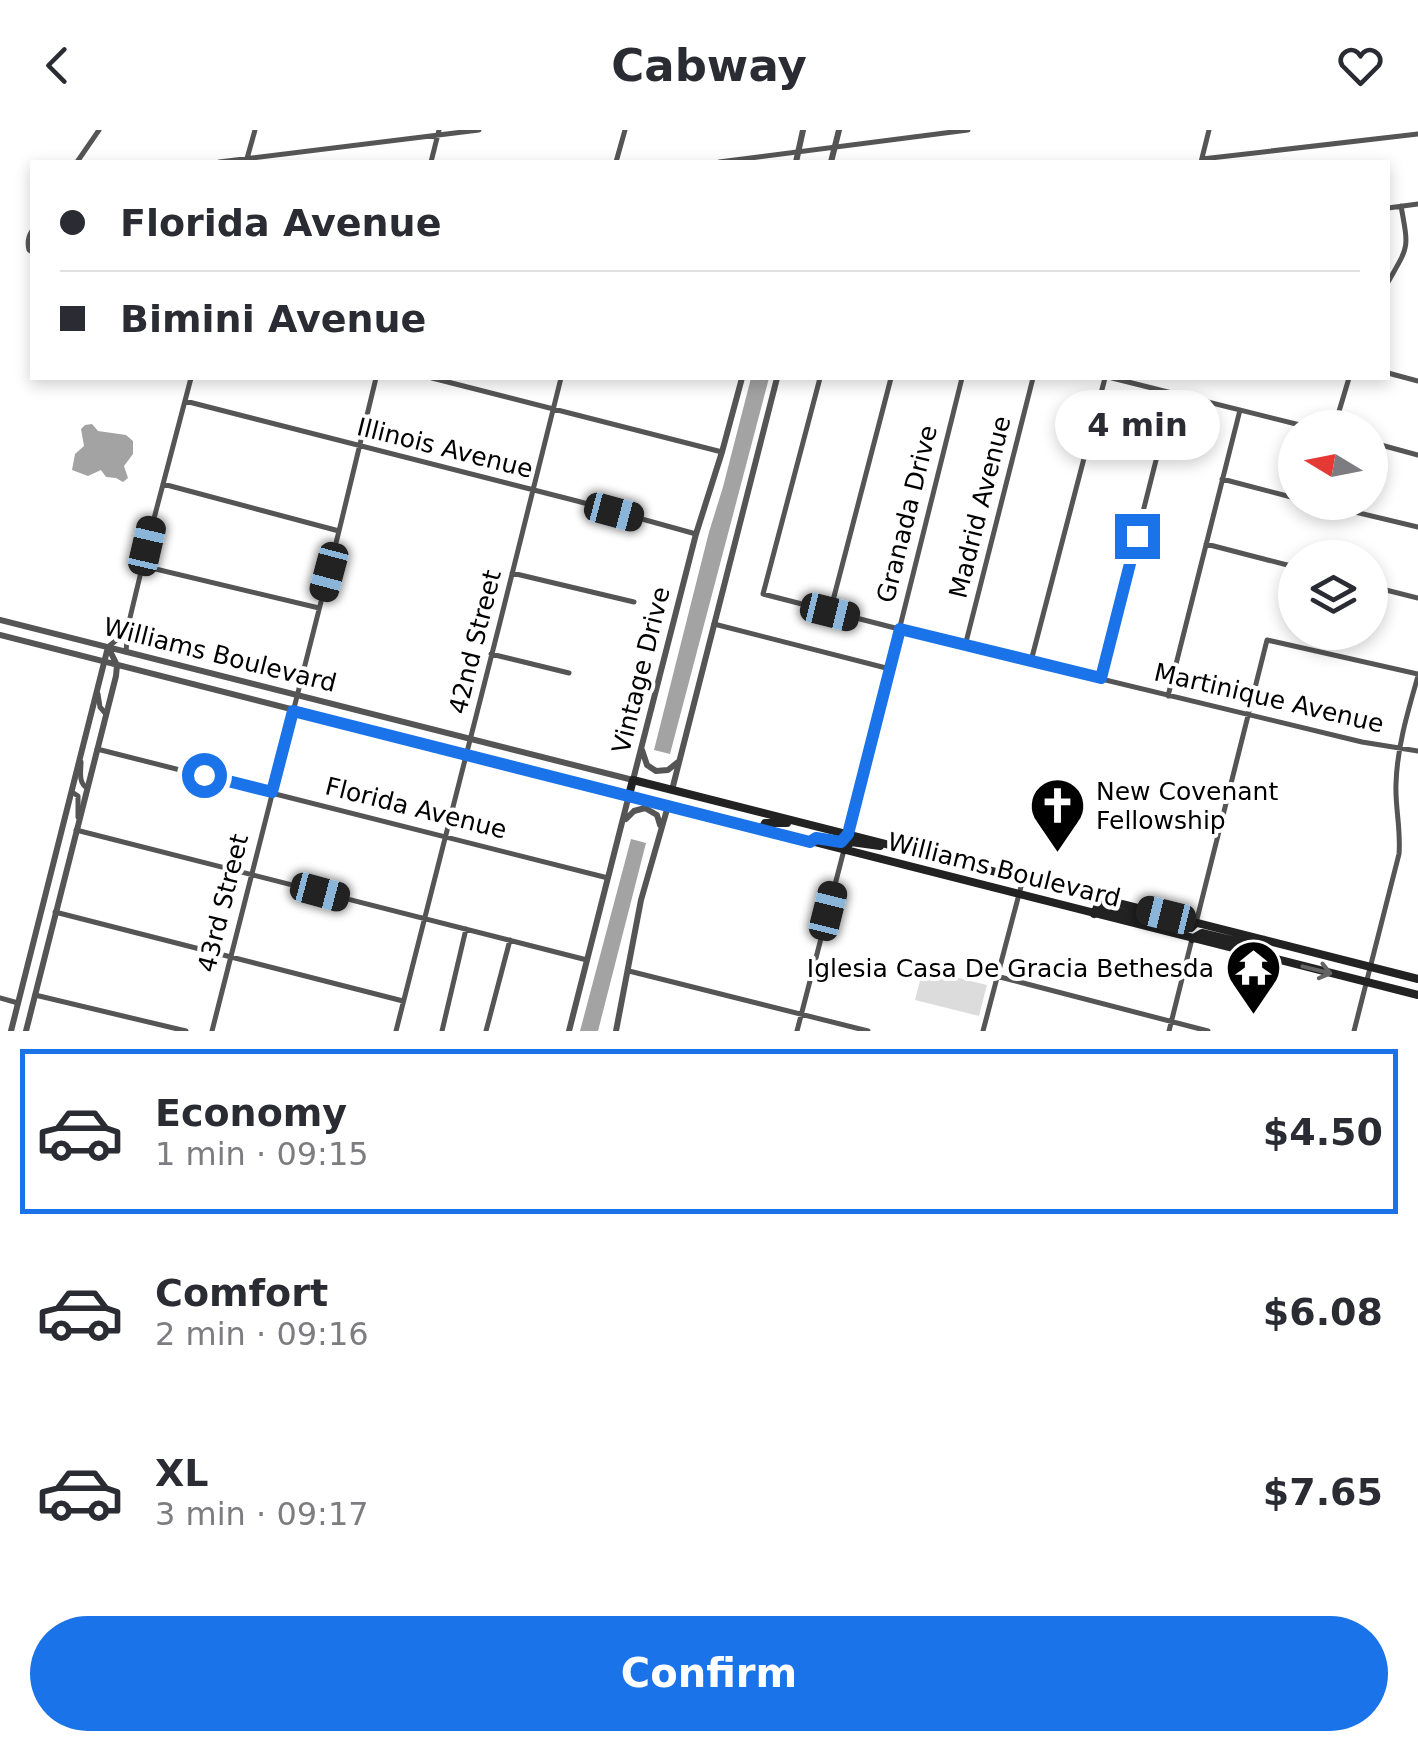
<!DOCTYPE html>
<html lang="en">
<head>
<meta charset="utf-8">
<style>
  :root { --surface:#fff; --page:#f2f2f3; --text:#2b2b33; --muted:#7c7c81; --line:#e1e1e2; --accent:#1a73e8 }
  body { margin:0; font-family:"DejaVu Sans",sans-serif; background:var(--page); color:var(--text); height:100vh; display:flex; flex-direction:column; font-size:38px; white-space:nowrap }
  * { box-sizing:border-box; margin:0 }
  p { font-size:32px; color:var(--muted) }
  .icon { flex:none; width:55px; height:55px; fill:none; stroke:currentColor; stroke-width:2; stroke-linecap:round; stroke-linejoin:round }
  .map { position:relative; height:901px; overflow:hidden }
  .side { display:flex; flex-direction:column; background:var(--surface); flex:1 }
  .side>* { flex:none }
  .guide { position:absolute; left:30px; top:30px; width:1360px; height:220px; border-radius:0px; box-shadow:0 5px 15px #0003; display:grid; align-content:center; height:220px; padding:0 30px; background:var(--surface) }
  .needle { width:65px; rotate:280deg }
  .tools { position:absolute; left:1278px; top:280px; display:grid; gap:20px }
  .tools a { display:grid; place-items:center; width:110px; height:110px; border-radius:50%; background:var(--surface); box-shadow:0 5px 15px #0003; font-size:50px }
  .end { position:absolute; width:45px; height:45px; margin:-22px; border:12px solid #1a73e8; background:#fff; box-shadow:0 0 0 5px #fff }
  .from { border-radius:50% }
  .bubble { position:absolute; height:70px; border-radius:35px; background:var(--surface); box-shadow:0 5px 15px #0003; font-size:32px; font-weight:700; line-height:70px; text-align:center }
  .car { position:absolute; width:30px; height:60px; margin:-30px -15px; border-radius:12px; box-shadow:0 0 8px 2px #0007; background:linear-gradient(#222 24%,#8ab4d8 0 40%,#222 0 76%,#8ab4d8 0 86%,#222 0) }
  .guide b { display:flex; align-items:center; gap:35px; height:95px; font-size:38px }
  .guide b+b { border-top:2px solid var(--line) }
  .guide i { width:25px; height:25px; background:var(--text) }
  ul { padding:18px 0 0; list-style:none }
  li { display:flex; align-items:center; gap:30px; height:165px; margin:0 20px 15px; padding:0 10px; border:5px solid transparent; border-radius:0px }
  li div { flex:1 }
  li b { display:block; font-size:38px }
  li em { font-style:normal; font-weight:700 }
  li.on { border-color:var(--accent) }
  li>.icon { width:90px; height:90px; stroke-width:1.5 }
  .button { display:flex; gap:20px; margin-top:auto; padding:20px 30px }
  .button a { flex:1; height:115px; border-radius:60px; background:var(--accent); color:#fff; font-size:40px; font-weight:700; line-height:115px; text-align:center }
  header { display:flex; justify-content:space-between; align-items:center; height:130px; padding:0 30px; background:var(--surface); font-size:45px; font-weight:700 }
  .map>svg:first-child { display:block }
  .green { fill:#dcdcdc }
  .water { fill:#a3a3a3 }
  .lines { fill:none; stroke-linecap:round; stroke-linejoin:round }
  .minor { stroke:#555; stroke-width:5 }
  .tertiary { stroke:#555; stroke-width:6 }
  .secondary { stroke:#222; stroke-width:8 }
  .oneway { stroke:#646464 }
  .route { stroke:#1a73e8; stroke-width:12 }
  .labels { text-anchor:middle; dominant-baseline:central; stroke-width:8; stroke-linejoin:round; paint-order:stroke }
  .street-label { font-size:25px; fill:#000; stroke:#fff }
  .poi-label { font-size:25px; fill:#000; stroke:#fff; text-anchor:start }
</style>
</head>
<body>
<header><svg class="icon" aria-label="back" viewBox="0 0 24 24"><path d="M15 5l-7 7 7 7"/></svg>Cabway<svg class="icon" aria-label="heart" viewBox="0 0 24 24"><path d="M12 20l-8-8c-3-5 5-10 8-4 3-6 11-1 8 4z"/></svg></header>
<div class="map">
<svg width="1418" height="901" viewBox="0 0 1418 901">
  <rect width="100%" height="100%" fill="#fff"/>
  <path class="green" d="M923,839L987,855L979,886L915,870Z"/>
  <path class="water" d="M751,248H769L670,624L654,620L709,402L723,357Z
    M92,294L98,301L126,305L133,311V324L124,336L128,348L123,352L116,348L106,347L101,340L88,346L72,340L75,324L84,316L81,299L85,295Z
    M631,709L646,713L598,901H580Z"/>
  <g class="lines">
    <path class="minor" d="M1202,29L1418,4
      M77,32L99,0
      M219,32L479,0
      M246,32L255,0
      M431,32L439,0
      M616,32L625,0
      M719,32L968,0
      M1201,32L1209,0
      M1388,78L1418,74
      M32,101C28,107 27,112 29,120L32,122
      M1388,152C1409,115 1409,120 1401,76
      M1388,243L1418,251
      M432,248L722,322
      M820,248L763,464L965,516L1362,612L1418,621
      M1112,248L1312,298
      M185,271L577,371L696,404
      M1334,298L1349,248
      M1370,312L1418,325
      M1222,349L1295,368
      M163,354L339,401
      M1313,372L1418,397
      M1206,414L1295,437
      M143,436L319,478
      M512,443L634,472
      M1370,456L1418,468
      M830,482L891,248
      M714,494L890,539
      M965,516L1033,248
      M108,517L125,503
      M126,522L128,496L152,396L191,248
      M491,524L569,543
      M1031,531L1105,248
      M1101,548L1173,263
      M98,564L100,577L106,584
      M1168,566L1240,280
      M97,619L608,748
      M81,632C81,642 78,652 87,658
      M72,662L78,666V687
      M76,700L587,830
      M848,705L962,248
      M55,782L403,871
      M1196,793L1267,510L1418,544
      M629,841L868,901
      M996,846L1208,901
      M35,865L186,901
      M0,868L18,873
      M212,901L339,401L376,248
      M396,901C452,683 507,466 561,248
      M442,901L466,799
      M486,901L510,810
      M797,901L844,720
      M983,901L1023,749
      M1169,901L1192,809
      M1354,901L1399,724C1401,699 1395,677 1396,654C1397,617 1408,581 1418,546"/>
    <path class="tertiary" d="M796,32L803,0
      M831,32L839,0
      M0,490L633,650L696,404L722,322L742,248
      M0,505L629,665L569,901
      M642,620L647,635L656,641L668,640L678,632
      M672,660L777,248
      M626,689L634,681L645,678L657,685L660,695
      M11,901L108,517
      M26,901L116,546L117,535L108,517
      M616,901L641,770L668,676"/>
    <path class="secondary" d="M762,699L765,693H787
      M810,712L816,707L841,712L848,705
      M844,720L851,712L880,716
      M1094,784L1097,777H1100L1186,798H1191L1196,793
      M1192,809L1202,803L1248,814H1255L1264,810
      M1418,849L633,650L629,665L1418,865"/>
  </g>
  <defs><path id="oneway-shaft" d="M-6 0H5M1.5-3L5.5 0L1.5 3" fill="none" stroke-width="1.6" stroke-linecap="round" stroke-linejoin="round" transform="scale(2.5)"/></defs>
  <use class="oneway" href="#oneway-shaft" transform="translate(1317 840) rotate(14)"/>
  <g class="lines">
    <path class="route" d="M204,645L272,662L293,581L810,712L816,708L841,712L848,704L900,499L1101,548L1137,406"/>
  </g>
  <defs>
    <symbol id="church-pin" viewBox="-11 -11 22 30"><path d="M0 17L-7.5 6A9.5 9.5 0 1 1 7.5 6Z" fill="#000" stroke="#fff"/><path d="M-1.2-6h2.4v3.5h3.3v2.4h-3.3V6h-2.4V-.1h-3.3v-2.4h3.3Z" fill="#fff"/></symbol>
    <symbol id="temple-pin" viewBox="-11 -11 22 30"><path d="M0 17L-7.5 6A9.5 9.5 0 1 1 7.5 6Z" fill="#000" stroke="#fff"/><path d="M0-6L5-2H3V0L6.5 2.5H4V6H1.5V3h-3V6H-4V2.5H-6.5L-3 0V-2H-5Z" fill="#fff"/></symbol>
  </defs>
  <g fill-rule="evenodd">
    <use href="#church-pin" x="1026" y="644" width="63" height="86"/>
    <use href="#temple-pin" x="1222" y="806" width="63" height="86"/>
  </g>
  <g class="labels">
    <g class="street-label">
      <text transform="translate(445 318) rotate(14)">Illinois Avenue</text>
      <text transform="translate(980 377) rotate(-76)">Madrid Avenue</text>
      <text transform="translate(907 384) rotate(-76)">Granada Drive</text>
      <text transform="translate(475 512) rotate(-76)">42nd Street</text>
      <text transform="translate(220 525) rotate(14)">Williams Boulevard</text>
      <text transform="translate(641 540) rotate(-76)">Vintage Drive</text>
      <text transform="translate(1269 568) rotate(13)">Martinique Avenue</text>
      <text transform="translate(416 678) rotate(14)">Florida Avenue</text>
      <text transform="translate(1004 740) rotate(14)">Williams Boulevard</text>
      <text transform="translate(223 773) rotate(-76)">43rd Street</text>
    </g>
    <g class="poi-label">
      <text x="1096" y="661">New Covenant<tspan x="1096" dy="29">Fellowship</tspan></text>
      <text x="1214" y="838" text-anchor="end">Iglesia Casa De Gracia Bethesda</text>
    </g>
  </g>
</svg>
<div class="tools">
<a><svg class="needle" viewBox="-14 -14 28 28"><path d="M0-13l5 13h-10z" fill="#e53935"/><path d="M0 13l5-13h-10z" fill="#7c7c81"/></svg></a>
<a><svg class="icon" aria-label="layers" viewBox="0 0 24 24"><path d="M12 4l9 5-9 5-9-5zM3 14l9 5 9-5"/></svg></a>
</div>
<i class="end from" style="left:204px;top:645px"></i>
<i class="end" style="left:1137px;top:406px"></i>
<div class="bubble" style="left:1055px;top:260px;width:165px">4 min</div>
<i class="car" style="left:614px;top:382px;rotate:105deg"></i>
<i class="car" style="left:147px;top:416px;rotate:13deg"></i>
<i class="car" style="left:329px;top:442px;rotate:195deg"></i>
<i class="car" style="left:830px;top:482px;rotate:104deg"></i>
<i class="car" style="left:320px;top:762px;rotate:105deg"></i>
<i class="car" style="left:828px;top:781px;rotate:14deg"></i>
<i class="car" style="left:1166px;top:785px;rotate:284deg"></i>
<div class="guide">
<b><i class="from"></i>Florida Avenue</b>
<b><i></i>Bimini Avenue</b>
</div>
</div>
<section class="side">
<ul>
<li class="on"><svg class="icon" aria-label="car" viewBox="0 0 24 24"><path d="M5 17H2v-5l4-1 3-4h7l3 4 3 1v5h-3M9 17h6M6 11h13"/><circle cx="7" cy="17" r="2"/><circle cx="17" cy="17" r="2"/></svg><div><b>Economy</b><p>1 min · 09:15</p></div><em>$4.50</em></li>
<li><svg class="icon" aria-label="car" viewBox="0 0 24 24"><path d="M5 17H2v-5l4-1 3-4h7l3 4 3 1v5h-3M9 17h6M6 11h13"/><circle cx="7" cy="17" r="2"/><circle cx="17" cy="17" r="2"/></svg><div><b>Comfort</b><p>2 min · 09:16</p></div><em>$6.08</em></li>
<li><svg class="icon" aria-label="car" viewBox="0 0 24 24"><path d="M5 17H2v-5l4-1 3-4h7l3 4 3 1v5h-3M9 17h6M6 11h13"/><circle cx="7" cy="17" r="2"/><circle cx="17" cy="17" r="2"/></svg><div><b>XL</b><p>3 min · 09:17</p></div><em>$7.65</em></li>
</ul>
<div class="button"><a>Confirm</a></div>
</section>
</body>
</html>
